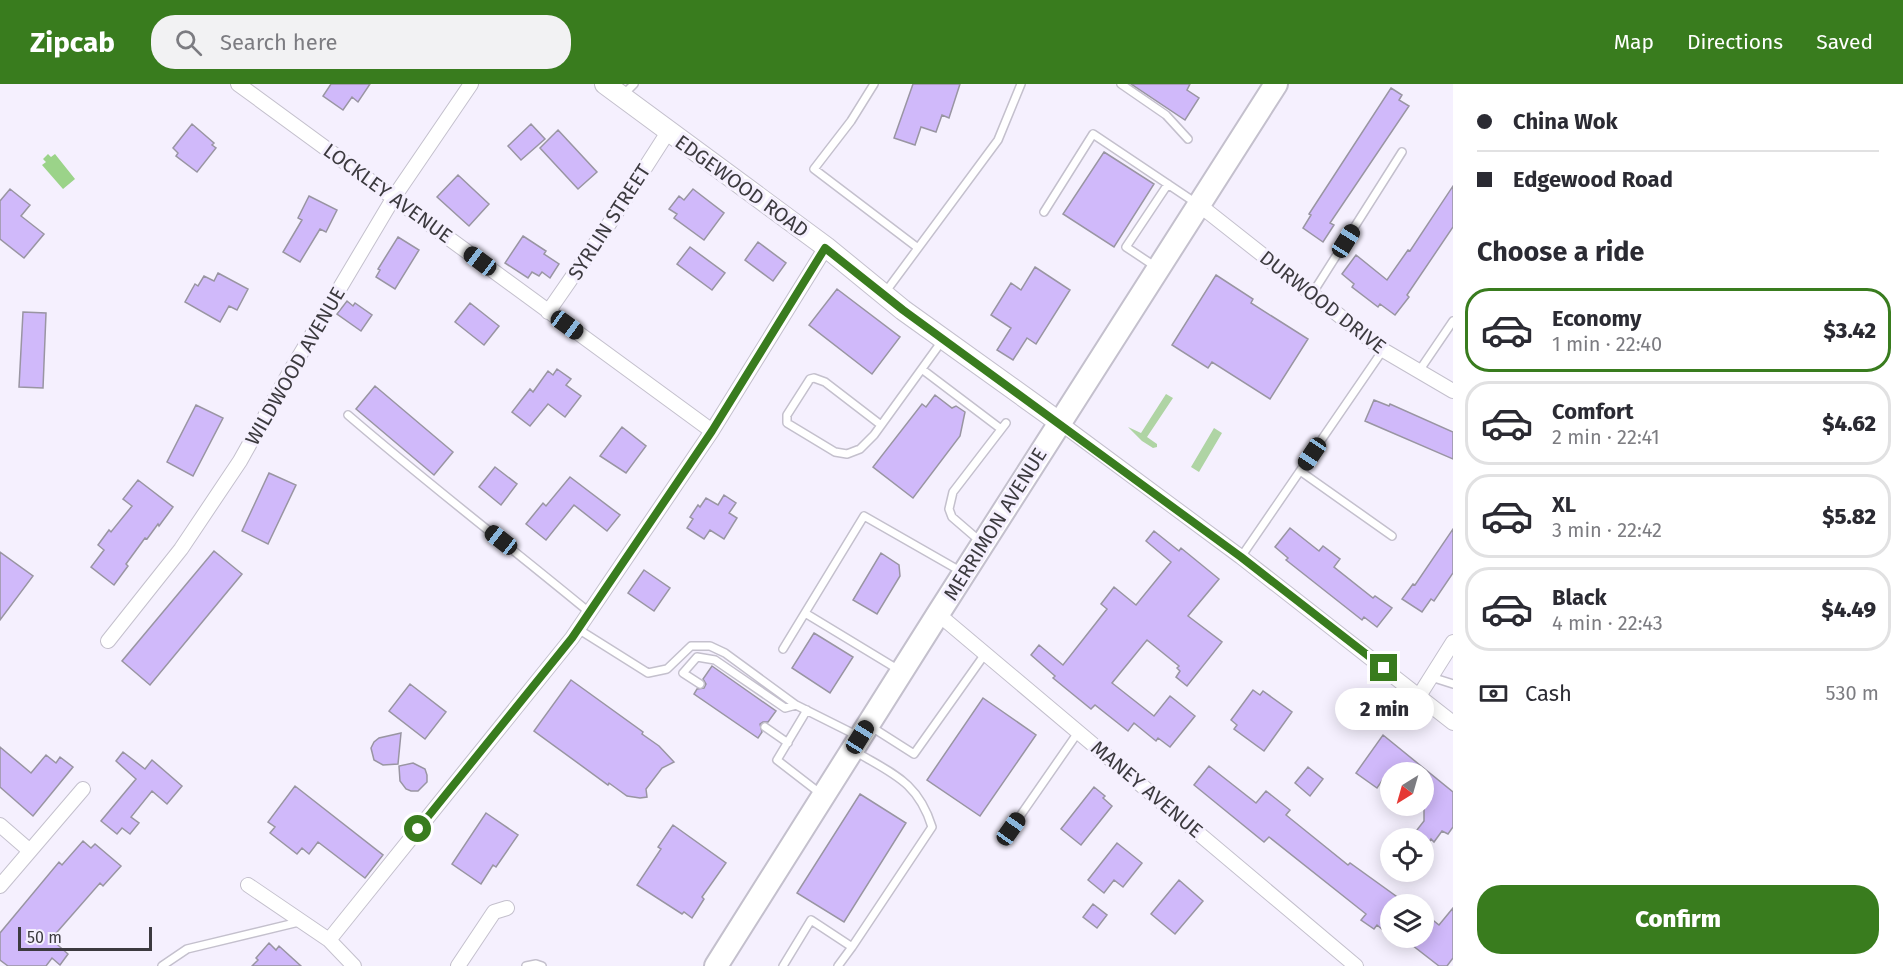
<!DOCTYPE html>
<html lang="en">
<head>
<meta charset="utf-8">
<style>
  :root { --surface:#fff; --page:#f2f2f3; --text:#2b2b33; --muted:#7c7c81; --line:#e1e1e2; --accent:#397c1e }
  body { margin:0; font-family:"Fira Sans",sans-serif; background:var(--page); color:var(--text); height:100vh; display:flex; flex-direction:column; font-size:22px; white-space:nowrap }
  * { box-sizing:border-box; margin:0 }
  p { font-size:20px; color:var(--muted) }
  .icon { flex:none; width:33px; height:33px; fill:none; stroke:currentColor; stroke-width:2; stroke-linecap:round; stroke-linejoin:round }
  .map { position:relative; flex:1; overflow:hidden }
  .sheet { display:flex; flex-direction:column; background:var(--surface); width:450px }
  .sheet>* { flex:none }
  .guide { display:grid; align-content:center; height:132px; padding:0 24px; background:var(--surface) }
  .needle { width:39px; rotate:217deg }
  .controls { position:absolute; left:1380px; top:678px; display:grid; gap:12px }
  .controls a { display:grid; place-items:center; width:54px; height:54px; border-radius:50%; background:var(--surface); box-shadow:0 3px 15px #0003; font-size:30px }
  .scale { position:absolute; left:18px; bottom:15px; width:134px; box-sizing:border-box; padding-left:6px; border:3px solid #3c3a3f; border-top:0; font-size:16px; line-height:21px; white-space:nowrap; color:#3c3a3f; -webkit-text-stroke:4px #f5f0fe; paint-order:stroke }
  .end { position:absolute; width:27px; height:27px; margin:-14px; border:8px solid #397c1e; background:#fff; box-shadow:0 0 0 3px #fff }
  .from { border-radius:50% }
  .bubble { position:absolute; height:42px; border-radius:21px; background:var(--surface); box-shadow:0 3px 15px #0003; font-size:20px; font-weight:800; line-height:42px; text-align:center }
  .car { position:absolute; width:18px; height:36px; margin:-18px -9px; border-radius:8px; box-shadow:0 0 4px 2px #0007; background:linear-gradient(#222 24%,#8ab4d8 0 40%,#222 0 76%,#8ab4d8 0 86%,#222 0) }
  .guide b { display:flex; align-items:center; gap:21px; height:57px; font-size:22px }
  .guide b+b { border-top:2px solid var(--line) }
  .guide i { width:15px; height:15px; background:var(--text) }
  ul { padding:0; list-style:none }
  li { display:flex; align-items:center; gap:18px; height:84px; margin:0 12px 9px; padding:0 12px; border:3px solid var(--line); border-radius:24px }
  li div { flex:1 }
  li b { display:block; font-size:22px }
  li em { font-style:normal; font-weight:800 }
  li.current { border-color:var(--accent) }
  li>.icon { width:54px; height:54px; stroke-width:1.5 }
  h2 { padding:0 24px; font-size:27px; line-height:72px }
  .pay { display:flex; align-items:center; gap:15px; height:66px; padding:0 24px; font-size:22px }
  .pay p { margin-inline-start:auto }
  .button { display:flex; gap:12px; margin-top:auto; padding:12px 24px }
  .button a { flex:1; height:69px; border-radius:24px; background:var(--accent); color:#fff; font-size:24px; font-weight:800; line-height:69px; text-align:center }
  header { display:flex; align-items:center; gap:36px; box-sizing:border-box; height:84px; padding:0 30px; background:var(--accent); color:#fff }
  header strong { font-size:28px }
  nav { display:flex; gap:33px; margin-inline-start:auto; font-size:21px }
  .search { width:420px; height:54px; background:var(--page); display:flex; align-items:center; gap:15px; box-sizing:border-box; padding:0 21px; border-radius:24px; color:var(--muted); font-size:22px }
  main { display:flex; flex:1; min-height:0 }
  .map>svg:first-child { display:block }
  .green { fill:#afd4a4 }
  .water { fill:#9bd389 }
  .building { fill:#d0b9fa; stroke:#9995a2; stroke-width:1.5 }
  .lines { fill:none; stroke-linecap:round; stroke-linejoin:round }
  .lane-casing { stroke:#c4c0cd; stroke-width:10 }
  .street-casing { stroke:#c4c0cd; stroke-width:16 }
  .secondary-casing { stroke:#c4c0cd; stroke-width:22 }
  .primary-casing { stroke:#c4c0cd; stroke-width:26 }
  .lane { stroke:#fff; stroke-width:7 }
  .street { stroke:#fff; stroke-width:14 }
  .secondary { stroke:#fff; stroke-width:20 }
  .primary { stroke:#fff; stroke-width:22 }
  .route { stroke:#397c1e; stroke-width:8 }
  .labels { text-anchor:middle; dominant-baseline:central; stroke-width:6; stroke-linejoin:round; paint-order:stroke }
  .street-label { font-size:20px; fill:#3c3a3f; stroke:#f5f0fe }
</style>
</head>
<body>
<header>
<strong>Zipcab</strong>
<div class="search"><svg class="icon" aria-label="search" viewBox="0 0 24 24"><circle cx="10" cy="10" r="6"/><path d="M15 15l6 6"/></svg>Search here</div>
<nav><a>Map</a><a>Directions</a><a>Saved</a></nav>
</header>
<main>
<div class="map">
<svg width="1453" height="882" viewBox="0 0 1453 882">
  <rect width="100%" height="100%" fill="#f5f0fe"/>
  <path class="green" d="M1166,310L1173,314L1147,353L1157,360V363L1153,364L1142,357L1128,343L1141,349Z
    M1214,344L1222,349L1199,388L1191,383Z"/>
  <path class="water" d="M48,70L51,73L55,70L75,95L63,105L42,81L46,78L43,75Z"/>
  <path class="building" d="M331,0H370L358,18L352,13L343,26L323,12Z
    M913,0H960L949,34L942,31L936,48L921,43L915,61L894,54Z
    M1131,0H1190L1187,6L1199,14L1185,36Z
    M1391,4L1402,11L1399,16L1409,22L1330,139L1334,141L1323,158L1303,144L1311,131L1309,130Z
    M192,40L214,59L212,61L216,64L197,88L176,72L178,69L173,64Z
    M531,40L545,55L521,76L508,62Z
    M558,46L597,88L578,105L540,64Z
    M1104,68L1154,100L1114,163L1063,130Z
    M458,91L489,120L469,142L437,113Z
    M1453,102V143L1407,211L1409,213L1395,231L1380,220L1378,223L1352,203L1354,200L1342,190L1356,171L1387,196L1408,166L1410,167Z
    M10,105L30,121L21,132L44,150L24,174L0,155V117Z
    M693,105L724,129L704,156L674,134L677,130L669,125L679,112L684,116Z
    M309,112L337,126L326,148L320,145L300,178L283,168L302,136L298,134Z
    M523,152L546,167L544,170L559,180L550,194L542,188L539,192L532,188L528,194L505,179Z
    M398,153L419,166L395,205L376,193L380,186L378,185Z
    M758,158L786,179L773,197L745,176Z
    M690,163L725,189L712,206L677,180Z
    M1035,183L1070,206L1036,260L1027,254L1013,276L997,266L1011,244L991,231L1011,199L1021,206Z
    M218,189L248,205L237,226L229,222L220,238L185,218L195,200L198,202L204,192L214,197Z
    M1216,191L1253,215L1251,219L1308,255L1270,315L1212,278L1208,284L1172,261Z
    M837,205L900,253L872,290L809,241Z
    M347,217L353,222L355,219L372,231L361,247L337,230Z
    M470,219L499,242L484,261L455,238Z
    M23,228L46,229L43,304L19,303Z
    M557,285L571,295L566,301L581,312L565,333L548,320L530,342L512,328L530,305L533,308L548,287L553,291Z
    M375,302L453,368L434,391L356,325Z
    M935,311L952,324L956,322L965,328L960,352L913,414L873,383L922,320L926,323Z
    M1374,316L1389,322L1390,320L1453,348V375L1365,337Z
    M196,321L223,334L193,392L167,378Z
    M622,343L646,362L626,389L600,372Z
    M495,383L517,400L501,421L479,403Z
    M269,389L296,401L268,460L242,447Z
    M570,393L620,431L607,447L574,421L546,456L526,440L543,419L546,422Z
    M138,396L173,423L159,442L158,440L147,455L145,454L126,480L128,482L114,501L91,483L104,466L98,461L109,446L111,448L132,422L123,415Z
    M724,411L736,419L729,429L737,434L724,455L710,446L704,455L687,444L693,435L690,433L698,421L700,423L706,414L718,421Z
    M1290,444L1319,467L1323,462L1340,475L1334,483L1373,514L1375,512L1392,524L1377,543L1364,533L1362,536L1286,476L1288,474L1275,463Z
    M1453,445V489L1434,517L1431,515L1422,528L1402,515L1413,500L1415,501Z
    M1154,447L1179,467L1181,464L1219,495L1188,532L1222,558L1187,602L1176,593L1180,587L1177,584L1179,582L1147,556L1112,599L1154,632L1170,612L1195,632L1170,663L1158,654L1156,657L1134,639L1128,647L1095,621L1091,625L1053,594L1055,592L1031,571L1039,561L1063,581L1107,525L1101,520L1114,503L1136,521L1171,478L1146,457Z
    M214,467L242,490L150,601L122,577Z
    M0,468L33,492L0,536Z
    M881,469L899,481L900,492L877,530L853,516Z
    M644,486L670,504L654,527L628,509Z
    M814,549L853,573L830,609L792,584Z
    M712,582L776,627L768,638H763L760,640L762,648L758,654L694,610L697,605L704,604L706,600L703,595Z
    M571,596L643,648L642,650L659,662L674,678L662,684L646,705L647,713L640,714L627,712L609,699L608,701L534,647Z
    M410,600L446,628L425,655L389,627Z
    M1253,606L1260,611L1263,607L1292,628L1264,667L1234,645L1237,641L1231,636Z
    M983,614L1036,651L980,732L927,696Z
    M401,649L398,680L383,681L374,676L371,664L374,658L379,654Z
    M1383,651L1453,708V743L1448,750L1442,747L1434,758L1431,755L1427,761L1424,759V754H1418L1413,751L1424,737V688H1388L1377,704L1356,689Z
    M0,663L31,689L46,671L56,679L60,673L73,683L33,732L0,703Z
    M123,668L145,685L152,676L182,702L167,720L152,707L131,733L139,739L130,750L122,744L117,750L101,737L136,695L116,677Z
    M413,679L425,685L427,691V698L418,707H411L406,705L400,697L399,682Z
    M1209,682L1256,719L1266,707L1290,726L1286,731L1348,781L1350,779L1407,820H1390V852L1377,841L1374,845L1361,836L1366,830L1269,753L1264,758L1194,701Z
    M1308,683L1323,695L1310,712L1295,699Z
    M295,702L383,771L365,794L318,758L309,770L302,764L297,770L270,749L275,743L268,738Z
    M1094,703L1105,712L1103,714L1112,722L1081,761L1061,745Z
    M860,710L906,739L844,838L797,809Z
    M486,729L518,751L496,783L493,781L481,800L452,780Z
    M673,741L726,779L702,813L704,815L692,834L684,828L682,830L637,801L661,765L658,763Z
    M83,757L91,764L95,760L121,782L103,802L100,799L51,855L68,870L60,881L52,874L46,882H8L0,876V849L59,778L62,781Z
    M1117,759L1142,779L1123,803L1114,796L1104,809L1088,796Z
    M1179,796L1203,817L1175,850L1151,830Z
    M1093,820L1107,831L1097,844L1083,833Z
    M1453,824V874L1447,882H1439L1403,854H1424V829L1439,841Z
    M269,859L276,866L279,862L301,882H252L258,876L256,874Z"/>
  <g class="lines">
    <defs>
      <path id="lane" d="M874,0L851,37L814,85L918,164
        M1121,0L1166,31L1188,55
        M623,11L634,0
        M1044,128L1093,50L1196,119
        M1156,183L1126,163L1168,100
        M884,210L998,56L1021,0
        M1312,210L1402,68
        M923,286L1001,345
        M1419,287L1453,237
        M348,331C427,399 509,462 589,528
        M881,341L825,298L814,294L810,295L787,331V339L835,368L847,370L860,365L874,351L942,257
        M1300,387L1392,452
        M981,458L952,433L949,425L953,408L1006,339
        M1241,473L1383,266
        M805,529L899,586
        M578,545L648,589L667,585L691,562H710L725,569L796,621L858,652
        M783,565L864,432L962,488
        M1431,593L1453,600
        M700,600L683,589L697,573L715,576L785,624L796,621
        M807,626L777,676L821,710
        M870,642L914,670L985,570
        M765,643L788,659
        M1011,745L1079,647
        M852,863L932,743C918,698 893,690 856,668
        M162,882L187,865L299,838
        M526,882L536,880L542,882
        M783,882L811,836L852,863L838,882"/>
      <path id="street" d="M238,0L712,347
        M1198,120L1383,266L1453,307
        M548,228L609,140L668,48
        M1059,338L1241,473L1453,639
        M938,530L1356,882
        M108,557L181,465L240,377L291,286L394,113L471,0
        M1419,612L1453,558
        M0,741L30,767
        M248,801L329,856L354,882
        M0,802L83,705
        M329,856L572,554L712,347L826,163
        M458,882L494,828L507,824"/>
      <path id="secondary" d="M605,0L826,163L903,226L1059,338"/>
      <path id="primary" d="M716,882L938,530L1276,0"/>
    </defs>
    <use href="#lane" class="lane-casing"/>
    <use href="#street" class="street-casing"/>
    <use href="#secondary" class="secondary-casing"/>
    <use href="#primary" class="primary-casing"/>
    <use href="#lane" class="lane"/>
    <use href="#street" class="street"/>
    <use href="#secondary" class="secondary"/>
    <use href="#primary" class="primary"/>
  </g>
  <g class="lines">
    <path class="route" d="M418,745L572,554L712,347L825,164L903,226L1241,473L1384,584"/>
  </g>
  <g class="labels">
    <g class="street-label">
      <text transform="translate(742 102) rotate(36)">EDGEWOOD ROAD</text>
      <text transform="translate(388 109) rotate(36)">LOCKLEY AVENUE</text>
      <text transform="translate(609 138) rotate(-57)">SYRLIN STREET</text>
      <text transform="translate(1323 218) rotate(38)">DURWOOD DRIVE</text>
      <text transform="translate(295 282) rotate(-60)">WILDWOOD AVENUE</text>
      <text transform="translate(995 440) rotate(-58)">MERRIMON AVENUE</text>
      <text transform="translate(1147 705) rotate(40)">MANEY AVENUE</text>
    </g>
  </g>
</svg>
<div class="controls">
<a><svg class="needle" viewBox="-14 -14 28 28"><path d="M0-13l5 13h-10z" fill="#e53935"/><path d="M0 13l5-13h-10z" fill="#7c7c81"/></svg></a>
<a><svg class="icon" aria-label="locate" viewBox="0 0 24 24"><circle cx="12" cy="12" r="6"/><path d="M12 2v4M12 18v4M2 12h4M18 12h4"/></svg></a>
<a><svg class="icon" aria-label="layers" viewBox="0 0 24 24"><path d="M12 4l9 5-9 5-9-5zM3 14l9 5 9-5"/></svg></a>
</div>
<div class="scale">50 m</div>
<i class="end from" style="left:418px;top:745px"></i>
<i class="end" style="left:1384px;top:584px"></i>
<div class="bubble" style="left:1335px;top:604px;width:99px">2 min</div>
<i class="car" style="left:1346px;top:157px;rotate:32deg"></i>
<i class="car" style="left:480px;top:177px;rotate:307deg"></i>
<i class="car" style="left:567px;top:241px;rotate:126deg"></i>
<i class="car" style="left:1312px;top:370px;rotate:214deg"></i>
<i class="car" style="left:501px;top:456px;rotate:308deg"></i>
<i class="car" style="left:860px;top:653px;rotate:32deg"></i>
<i class="car" style="left:1011px;top:745px;rotate:35deg"></i>
</div>
<section class="sheet">
<div class="guide">
<b><i class="from"></i>China Wok</b>
<b><i></i>Edgewood Road</b>
</div>
<h2>Choose a ride</h2>
<ul>
<li class="current"><svg class="icon" aria-label="car" viewBox="0 0 24 24"><path d="M5 17H2v-5l4-1 3-4h7l3 4 3 1v5h-3M9 17h6M6 11h13"/><circle cx="7" cy="17" r="2"/><circle cx="17" cy="17" r="2"/></svg><div><b>Economy</b><p>1 min · 22:40</p></div><em>$3.42</em></li>
<li><svg class="icon" aria-label="car" viewBox="0 0 24 24"><path d="M5 17H2v-5l4-1 3-4h7l3 4 3 1v5h-3M9 17h6M6 11h13"/><circle cx="7" cy="17" r="2"/><circle cx="17" cy="17" r="2"/></svg><div><b>Comfort</b><p>2 min · 22:41</p></div><em>$4.62</em></li>
<li><svg class="icon" aria-label="car" viewBox="0 0 24 24"><path d="M5 17H2v-5l4-1 3-4h7l3 4 3 1v5h-3M9 17h6M6 11h13"/><circle cx="7" cy="17" r="2"/><circle cx="17" cy="17" r="2"/></svg><div><b>XL</b><p>3 min · 22:42</p></div><em>$5.82</em></li>
<li><svg class="icon" aria-label="car" viewBox="0 0 24 24"><path d="M5 17H2v-5l4-1 3-4h7l3 4 3 1v5h-3M9 17h6M6 11h13"/><circle cx="7" cy="17" r="2"/><circle cx="17" cy="17" r="2"/></svg><div><b>Black</b><p>4 min · 22:43</p></div><em>$4.49</em></li>
</ul>
<div class="pay"><svg class="icon" aria-label="cash" viewBox="0 0 24 24"><path d="M3 7h18v10H3z"/><circle cx="12" cy="12" r="2"/></svg>Cash<p>530 m</p></div>
<div class="button"><a>Confirm</a></div>
</section>
</main>
</body>
</html>
